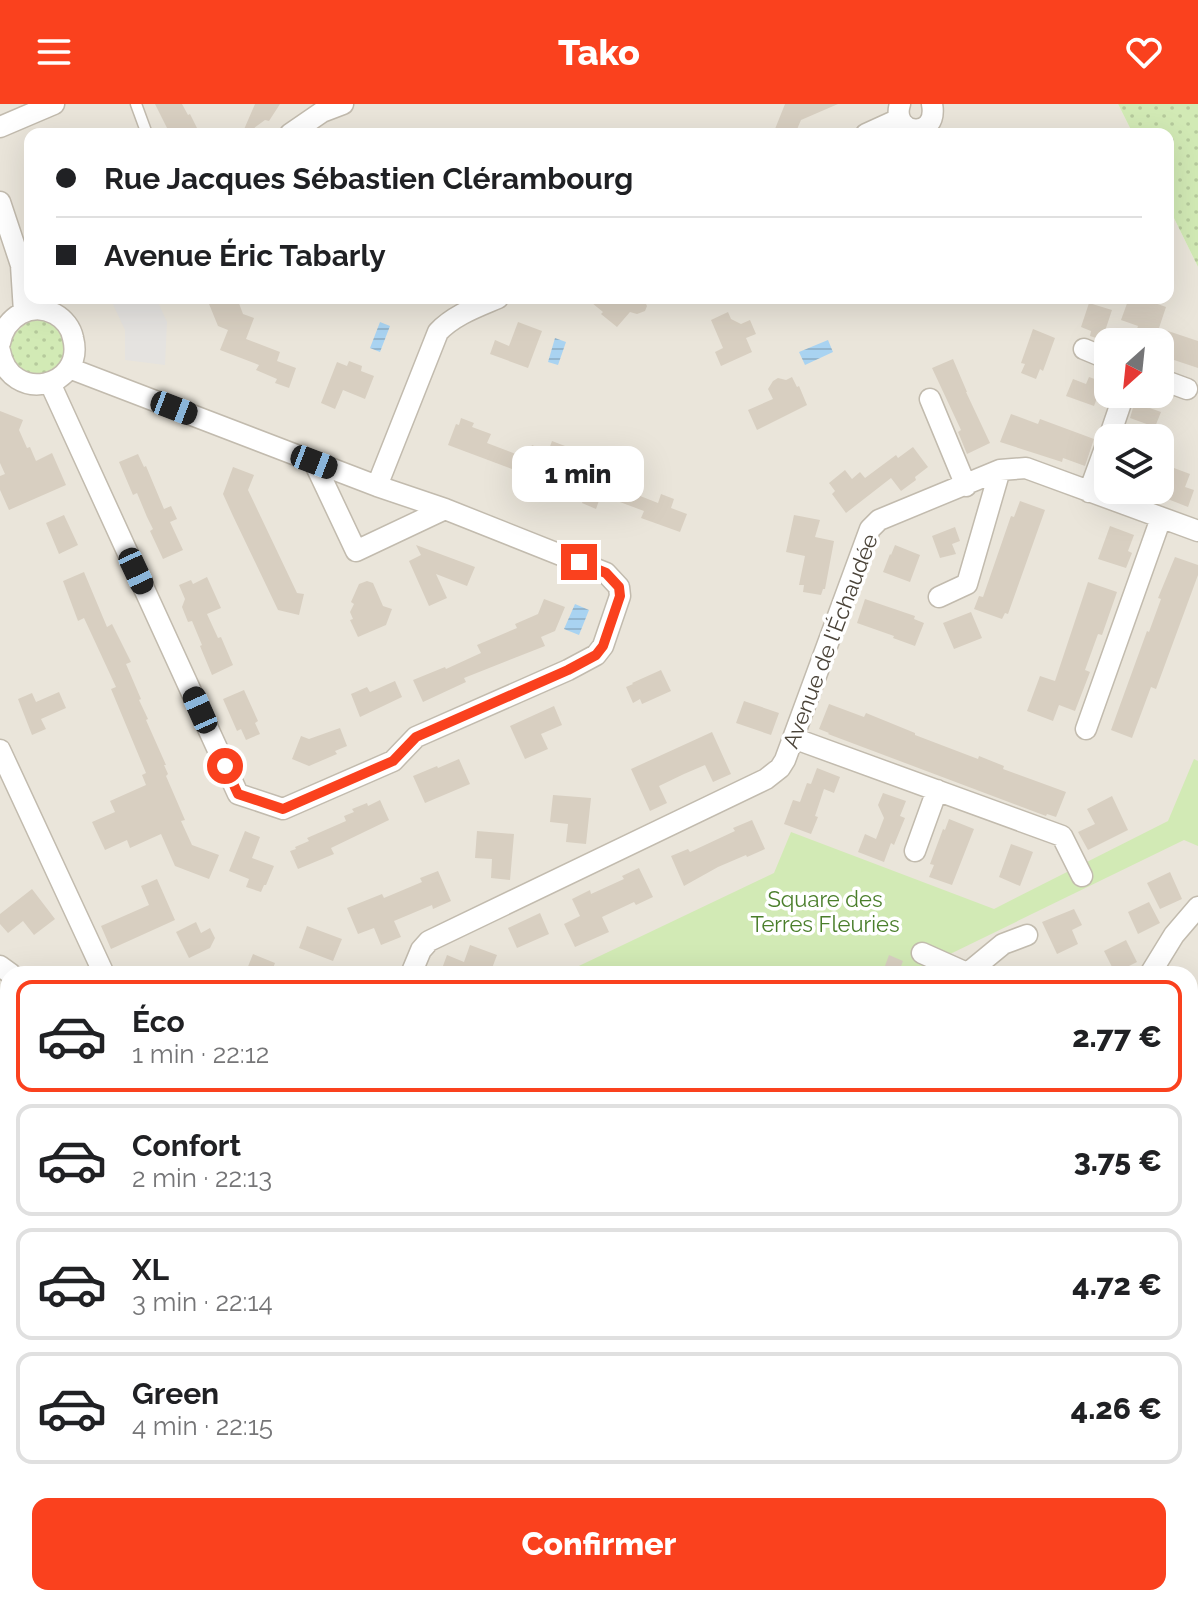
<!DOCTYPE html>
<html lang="fr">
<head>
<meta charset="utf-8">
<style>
  :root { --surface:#fff; --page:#f2f2f2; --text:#202124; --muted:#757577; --line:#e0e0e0; --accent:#fa411e }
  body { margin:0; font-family:Raleway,sans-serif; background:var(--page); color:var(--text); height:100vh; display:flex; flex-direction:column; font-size:30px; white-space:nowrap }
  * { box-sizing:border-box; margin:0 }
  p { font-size:26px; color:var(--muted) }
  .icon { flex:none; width:44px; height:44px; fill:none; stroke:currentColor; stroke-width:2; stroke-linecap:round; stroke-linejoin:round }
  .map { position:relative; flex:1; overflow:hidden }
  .details { position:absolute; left:0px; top:862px; width:1198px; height:640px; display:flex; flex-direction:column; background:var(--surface); border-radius:24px 24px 0 0; box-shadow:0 8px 32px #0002 }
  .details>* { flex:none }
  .guide { position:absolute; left:24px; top:24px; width:1150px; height:176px; border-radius:16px; box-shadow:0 8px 32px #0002; display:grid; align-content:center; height:176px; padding:0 32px; background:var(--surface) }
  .needle { width:52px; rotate:207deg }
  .buttons { position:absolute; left:1094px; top:224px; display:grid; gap:16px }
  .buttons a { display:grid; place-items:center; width:80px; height:80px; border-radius:16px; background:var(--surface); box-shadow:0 8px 32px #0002; font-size:40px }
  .end { position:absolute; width:36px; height:36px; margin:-18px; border:10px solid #fa411e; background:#fff; box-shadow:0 0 0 4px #fff }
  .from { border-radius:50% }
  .bubble { position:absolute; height:56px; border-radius:16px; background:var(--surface); box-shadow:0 8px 32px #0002; font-size:26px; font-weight:800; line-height:56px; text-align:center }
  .car { position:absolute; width:24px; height:48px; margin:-24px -12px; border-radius:10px; box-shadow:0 0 6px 2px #0007; background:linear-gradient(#222 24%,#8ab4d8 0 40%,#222 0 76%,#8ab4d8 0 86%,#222 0) }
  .guide b { display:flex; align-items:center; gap:28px; height:76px; font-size:30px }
  .guide b+b { border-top:2px solid var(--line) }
  .guide i { width:20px; height:20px; background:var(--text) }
  ul { padding:14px 0 0; list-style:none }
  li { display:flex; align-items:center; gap:24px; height:112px; margin:0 16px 12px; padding:0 16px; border:4px solid var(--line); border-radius:16px }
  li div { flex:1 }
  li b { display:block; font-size:30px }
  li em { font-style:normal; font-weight:800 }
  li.selected { border-color:var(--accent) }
  li>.icon { width:72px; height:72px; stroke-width:1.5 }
  .primary-button { display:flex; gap:16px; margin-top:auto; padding:16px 32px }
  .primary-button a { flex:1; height:92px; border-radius:16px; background:var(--accent); color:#fff; font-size:32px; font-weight:800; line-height:92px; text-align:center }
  header { display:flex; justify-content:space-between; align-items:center; height:104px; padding:0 32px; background:var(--accent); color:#fff; font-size:36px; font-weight:800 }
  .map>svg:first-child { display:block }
  .residential { fill:#eae5da; fill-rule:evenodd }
  .grass { fill:url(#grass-dots) }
  .forest { fill:url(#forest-crowns) }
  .park { fill:#d2eab5 }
  .parking { fill:#e5e3e0 }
  .water { fill:url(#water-rules) }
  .building { fill:#d8cfc1 }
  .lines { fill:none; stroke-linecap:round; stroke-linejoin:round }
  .service-casing { stroke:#c2bbae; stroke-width:13 }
  .minor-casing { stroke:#c2bbae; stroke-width:23 }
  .service { stroke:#fff; stroke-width:10 }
  .minor { stroke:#fff; stroke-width:20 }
  .route { stroke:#fa411e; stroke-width:10 }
  .labels { text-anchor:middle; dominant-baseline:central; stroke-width:7; stroke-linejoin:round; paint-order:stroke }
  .street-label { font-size:22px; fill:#4b4439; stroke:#fff }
  .park-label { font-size:22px; fill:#4a7e2b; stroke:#fff }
</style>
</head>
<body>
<header><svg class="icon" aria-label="menu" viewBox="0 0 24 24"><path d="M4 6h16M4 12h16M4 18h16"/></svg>Tako<svg class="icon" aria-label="heart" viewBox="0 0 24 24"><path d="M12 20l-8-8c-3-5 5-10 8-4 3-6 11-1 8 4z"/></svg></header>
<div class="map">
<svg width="1198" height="1502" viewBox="0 0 1198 1502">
  <defs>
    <pattern id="grass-dots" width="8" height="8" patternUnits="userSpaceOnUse" patternTransform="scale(2)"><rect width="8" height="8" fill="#d2eab5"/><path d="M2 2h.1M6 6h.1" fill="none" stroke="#b6ca9c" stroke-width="1.8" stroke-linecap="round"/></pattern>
    <pattern id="forest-crowns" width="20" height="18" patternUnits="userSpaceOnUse" patternTransform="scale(2)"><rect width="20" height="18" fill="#d2eab5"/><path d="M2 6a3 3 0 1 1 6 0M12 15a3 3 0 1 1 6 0" fill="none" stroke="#b6ca9c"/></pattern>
    <pattern id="water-rules" width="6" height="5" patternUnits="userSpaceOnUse" patternTransform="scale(2)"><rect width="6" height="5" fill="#a9d3f1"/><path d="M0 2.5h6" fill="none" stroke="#93b6cf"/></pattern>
  </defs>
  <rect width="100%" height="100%" fill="#f6f3ec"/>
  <path class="residential" d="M0,0H1118L1133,30H30V194H1168V102L1198,163V981L1190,989V870H8V1494H344L346,1502H0ZM1108,238H1160V290H1108ZM1108,334H1160V386H1108Z"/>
  <path class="grass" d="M1118,0H1198V163L1168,102V30H1133Z
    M37,215C59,218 60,228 70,246L55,270L27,271C22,267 16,262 13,256C3,237 20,220 37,215Z"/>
  <path class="forest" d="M1198,981V1502H346L344,1494H1190V989Z"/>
  <path class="park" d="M1194,655L1198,657V742L1184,736L909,870H562L774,769L791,728L994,805L1168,717Z
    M0,1143L8,1146V1230L3,1228L0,1230Z"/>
  <path class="parking" d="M117,194H156L167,218L165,261L125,256V226L112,198Z"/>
  <path class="water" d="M380,218L390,222L380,248L370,244Z
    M555,234L566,238L558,261L548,258Z
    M828,236L833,248L805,261L799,248Z
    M575,500L589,506L579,531L564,525Z"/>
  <path class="building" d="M155,0H182L188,11L190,10L200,30H170Z
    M255,0H280L269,17L265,16L246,30H242Z
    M785,0H838L801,16L795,30H787L775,25Z
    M210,194H237L243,210L254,214L246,235L280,248L277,257L296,264L289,284L275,279L277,275L256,266L259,261L220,246L228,226L218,222L209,200L212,199Z
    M586,194H643L647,202L645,207L637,210L630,208L617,223L601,210L603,208Z
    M1129,194H1141L1166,203L1159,224L1198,237V264L1168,254L1174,238H1132L1138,222L1121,216Z
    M1089,199L1112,206L1102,236L1090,232L1091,227L1081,223Z
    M728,208L731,215L741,220L750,216L756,230L746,234L752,248L721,262L715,248L723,244L711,216Z
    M518,218L542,227L528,264L490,250L495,236L509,242Z
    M1033,225L1055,234L1043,267L1040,265L1036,275L1021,269L1025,260L1021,259Z
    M953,255L967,288H966L990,339L967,350L958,328L961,326L932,264Z
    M349,257L362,262L361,267L374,272L365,295L343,286L335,305L321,299L337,258L347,262Z
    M792,273L797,283L799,282L807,301L757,326L748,306L773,295L768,285L773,277L778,274L786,276Z
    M1089,273L1103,278L1094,302L1066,292L1073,275L1086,280Z
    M1137,290L1151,294L1147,303L1161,308L1155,323L1130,314Z
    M0,307L23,316L19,326L27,344L30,343L36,357L52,349L66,381L9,406L0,386V372L5,370L0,359Z
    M1011,310L1038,320L1040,315L1094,335L1085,362L1063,354L1062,358L1000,338Z
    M461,314L474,319L472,323L491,330L487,339L526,354L532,341L548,348L552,337L565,342L561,352L571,356L564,376L538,366L531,383L516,377L520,368L448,341L456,320L459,321Z
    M913,343L928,363L915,373L916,376L901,387L891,374L846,409L832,390L835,387L829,379L845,366L852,375L860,368L865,374L896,351L898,354Z
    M625,349L627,357L631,359L624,376L633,380L630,388L658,399L661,390L674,395L671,404L687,410L680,428L641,414L644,407L601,391L596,405L582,399L588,384L591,385L599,365L608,368L613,355Z
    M138,350L144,363L146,362L164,405L171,402L177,415L170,418L183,446L163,455L150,427L153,425L147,413L137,389L133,391L119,358Z
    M1160,361L1172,366L1174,364L1190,370L1185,383L1194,386L1188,403L1160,392Z
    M233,363L254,371L248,386L297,489L304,490L299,511L278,506L233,412L223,390Z
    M1020,397L1045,406L1008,510L1005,509L1002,515L974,505L979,492L983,493L1011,412L1014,413Z
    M64,411L78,441L59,450L46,419Z
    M794,411L820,416L815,433L834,437L825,485H823L821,491L803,488L804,481H799L805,452L786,448Z
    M1110,422L1134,431L1128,447L1132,449L1126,464L1098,455Z
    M955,423L960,437L952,440L956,450L940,454L932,432Z
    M416,441L475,463L467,482L436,470L447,494L429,502L409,457L421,451Z
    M895,441L920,451L910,478L883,468L890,450L891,451Z
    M1175,453L1198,461V471L1156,585L1151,583L1132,634L1111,626L1147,527L1149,528L1161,495L1158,494Z
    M84,468L107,523L112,520L131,558L126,560L141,595L139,596L148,615L146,616L166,661H164L168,670L166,672L185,716L181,717L192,741L219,751L209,775L175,762L161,730L130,744L127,736L105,746L92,718L115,708L110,697L146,681L142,671L146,669L111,585L116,583L84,514L78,517L63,477Z
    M207,473L221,504L207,510L218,534L221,533L233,561L212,571L200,542L202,541L192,517L188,518L182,503L185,495L179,481L191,476L193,480Z
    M367,477L373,479L383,502L392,505L386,521L358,533L350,516L353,515L350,508L354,500L351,498L359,480Z
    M1088,478L1117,488L1102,531L1098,530L1085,566L1090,568L1075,607L1059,601L1053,617L1027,607L1040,572L1055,577Z
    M544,495L565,503L555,527L541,533L545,542L464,574L466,578L423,598L413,576L445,563L446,565L481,549L477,541L517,524L515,520L538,510Z
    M865,495L915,512L914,515L924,519L915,542L893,534L894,532L857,519Z
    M971,508L982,534L954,545L943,519Z
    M661,566L671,587L642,600L640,595L633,599L626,583L633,580L632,579Z
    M395,577L402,593L360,613L351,590L367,583L370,588Z
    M244,586L258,617L255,619L260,630L246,636L241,625L237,627L223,595Z
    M59,588L66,604L41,615L46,625L32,631L18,595L32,589L36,598Z
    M744,597L779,609L771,631L736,619Z
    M829,600L864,613L866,609L915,629V631L978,655L979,652L1004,662L1003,665L1066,688L1056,713L1047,710L1046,712L828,630L829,629L819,625Z
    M554,602L562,621L541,630L548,645L525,655L510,622Z
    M340,624L347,642L335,647L337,650L309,662L292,655L301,632L309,635Z
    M712,628L731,670L713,678L705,661L684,670L659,682L667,699L650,707L631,665Z
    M459,655L470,680L425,699L413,672L437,662L438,664Z
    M817,664L840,673L834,689L824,685L815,712L818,713L811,730L784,720L793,696L800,698L807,679L811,680Z
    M883,689L906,697L900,712L905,714L894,741L891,739L884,758L858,748L865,730L876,735L884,714L878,701Z
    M553,691L591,694L586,740L566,738L568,720L550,718Z
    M1112,692L1128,726L1088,746L1078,728L1095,720L1087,705Z
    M380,696L389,716L331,744L334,750L298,765L290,747L296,745L295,743L309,737L307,734L346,717L344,712L354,708L352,705L367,699L368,702Z
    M949,715L974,725L952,781L929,773L934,761L930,760L943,725L945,726Z
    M752,716L765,745L747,753L746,751L718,763L684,782L671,752L688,745L690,748L735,727L733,724Z
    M245,727L260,733L252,754L274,762L266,781H264L261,788L246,783L249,775L229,767Z
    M477,727L514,730L510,776L491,774L492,755L475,754Z
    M1011,740L1033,748L1020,782L999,773Z
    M639,764L653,793L636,801L634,798L602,813L609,828L575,843L564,820L580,812L572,795L590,786L591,790L624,775L622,772Z
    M438,767L451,797L433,805L432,801L394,817L401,833L381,841L374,824L358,830L347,804L382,790L384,794L422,778L420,774Z
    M1170,768L1182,795L1160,805L1147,779Z
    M157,775L175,816L111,845L101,822L149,801L141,782Z
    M32,785L55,815L34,831L23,817L8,829L0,820V810Z
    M1149,798L1160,819L1138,830L1128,808Z
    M1074,805L1082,821L1072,826L1078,840L1057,850L1042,818Z
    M540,809L549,830L517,844L508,824Z
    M196,818L201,829L210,824L215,834L210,844L189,854L176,828Z
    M307,822L342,835L333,857L299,844Z
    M1126,836L1137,858L1115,869L1104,847Z
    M470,841L497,851L491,867L494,868L493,870H440L447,851L464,858Z
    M253,850L275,859L271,870H245Z
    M889,851L903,857L898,870H882Z"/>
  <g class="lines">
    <defs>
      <path id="service" d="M136,0L147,30"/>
      <path id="minor" d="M900,0C890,31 939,37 932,0
        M0,23L54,0
        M290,30L322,8L343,0
        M866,30L899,15
        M0,98L21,161L24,208
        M0,239C5,213 31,197 55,210C64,215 71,224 73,234C86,284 10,301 0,247
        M1084,245L1108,255
        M1160,275L1187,285
        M50,279L238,690L283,705L393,657L416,633L568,566L596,551L603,542L620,492L619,483L606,469L445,405L377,382L69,264
        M930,295L966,382
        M1109,334L1124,290
        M314,358L356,447L445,405
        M377,382L438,228C454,211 477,203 498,194
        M1089,388L1108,336
        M939,493L967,480L1000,366
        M1086,625L1161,414
        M793,634L1062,732L1082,772
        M0,646L104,870
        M915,747L937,686
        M922,849L969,870
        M0,862L11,870
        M969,868L1003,840L1027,831
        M411,870L421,846L429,837L766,675L780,664L785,656L870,425L879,416L1000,366L1026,364L1198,427
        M1150,870L1174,831L1198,803
        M6,1052L8,1051
        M0,1390L8,1388
        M218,1494L224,1502
        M175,1502L190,1494"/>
    </defs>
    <use href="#service" class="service-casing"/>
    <use href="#minor" class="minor-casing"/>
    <use href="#service" class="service"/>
    <use href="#minor" class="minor"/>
  </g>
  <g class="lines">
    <path class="route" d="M225,662L238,690L283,705L393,657L416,633L568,566L596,551L603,542L620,492L619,483L606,469L579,458"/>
  </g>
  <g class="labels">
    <g class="street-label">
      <text transform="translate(830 537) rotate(-69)">Avenue de l'Échaudée</text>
    </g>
    <g class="park-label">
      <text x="825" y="795">Square des<tspan x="825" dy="25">Terres Fleuries</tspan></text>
    </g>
  </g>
</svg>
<div class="buttons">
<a><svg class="needle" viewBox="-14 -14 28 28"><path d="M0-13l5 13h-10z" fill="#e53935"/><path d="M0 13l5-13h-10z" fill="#757577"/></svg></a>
<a><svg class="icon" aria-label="layers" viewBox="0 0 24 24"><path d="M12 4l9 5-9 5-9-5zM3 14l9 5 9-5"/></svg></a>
</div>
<i class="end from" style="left:225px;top:662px"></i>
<i class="end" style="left:579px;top:458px"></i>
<div class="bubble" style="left:512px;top:342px;width:132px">1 min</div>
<i class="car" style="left:174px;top:304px;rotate:111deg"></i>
<i class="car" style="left:314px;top:358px;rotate:111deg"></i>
<i class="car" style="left:136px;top:467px;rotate:155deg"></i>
<i class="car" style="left:200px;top:606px;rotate:336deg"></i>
<div class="guide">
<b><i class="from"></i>Rue Jacques Sébastien Clérambourg</b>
<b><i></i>Avenue Éric Tabarly</b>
</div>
<section class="details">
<ul>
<li class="selected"><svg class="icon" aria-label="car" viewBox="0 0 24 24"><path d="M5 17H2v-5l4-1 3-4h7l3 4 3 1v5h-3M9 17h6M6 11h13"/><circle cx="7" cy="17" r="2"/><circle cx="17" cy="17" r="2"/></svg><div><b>Éco</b><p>1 min · 22:12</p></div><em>2.77 €</em></li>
<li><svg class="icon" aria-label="car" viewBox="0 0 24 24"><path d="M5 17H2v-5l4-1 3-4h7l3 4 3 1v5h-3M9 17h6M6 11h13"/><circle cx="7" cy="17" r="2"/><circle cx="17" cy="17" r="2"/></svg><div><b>Confort</b><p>2 min · 22:13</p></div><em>3.75 €</em></li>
<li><svg class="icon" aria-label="car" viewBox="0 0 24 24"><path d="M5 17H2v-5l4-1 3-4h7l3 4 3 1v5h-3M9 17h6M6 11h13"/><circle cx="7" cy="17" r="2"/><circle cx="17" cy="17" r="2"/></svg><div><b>XL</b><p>3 min · 22:14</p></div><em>4.72 €</em></li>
<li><svg class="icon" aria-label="car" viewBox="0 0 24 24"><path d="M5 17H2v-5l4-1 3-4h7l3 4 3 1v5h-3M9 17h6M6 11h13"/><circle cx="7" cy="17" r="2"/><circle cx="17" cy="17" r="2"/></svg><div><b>Green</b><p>4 min · 22:15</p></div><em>4.26 €</em></li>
</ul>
<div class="primary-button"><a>Confirmer</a></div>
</section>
</div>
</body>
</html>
